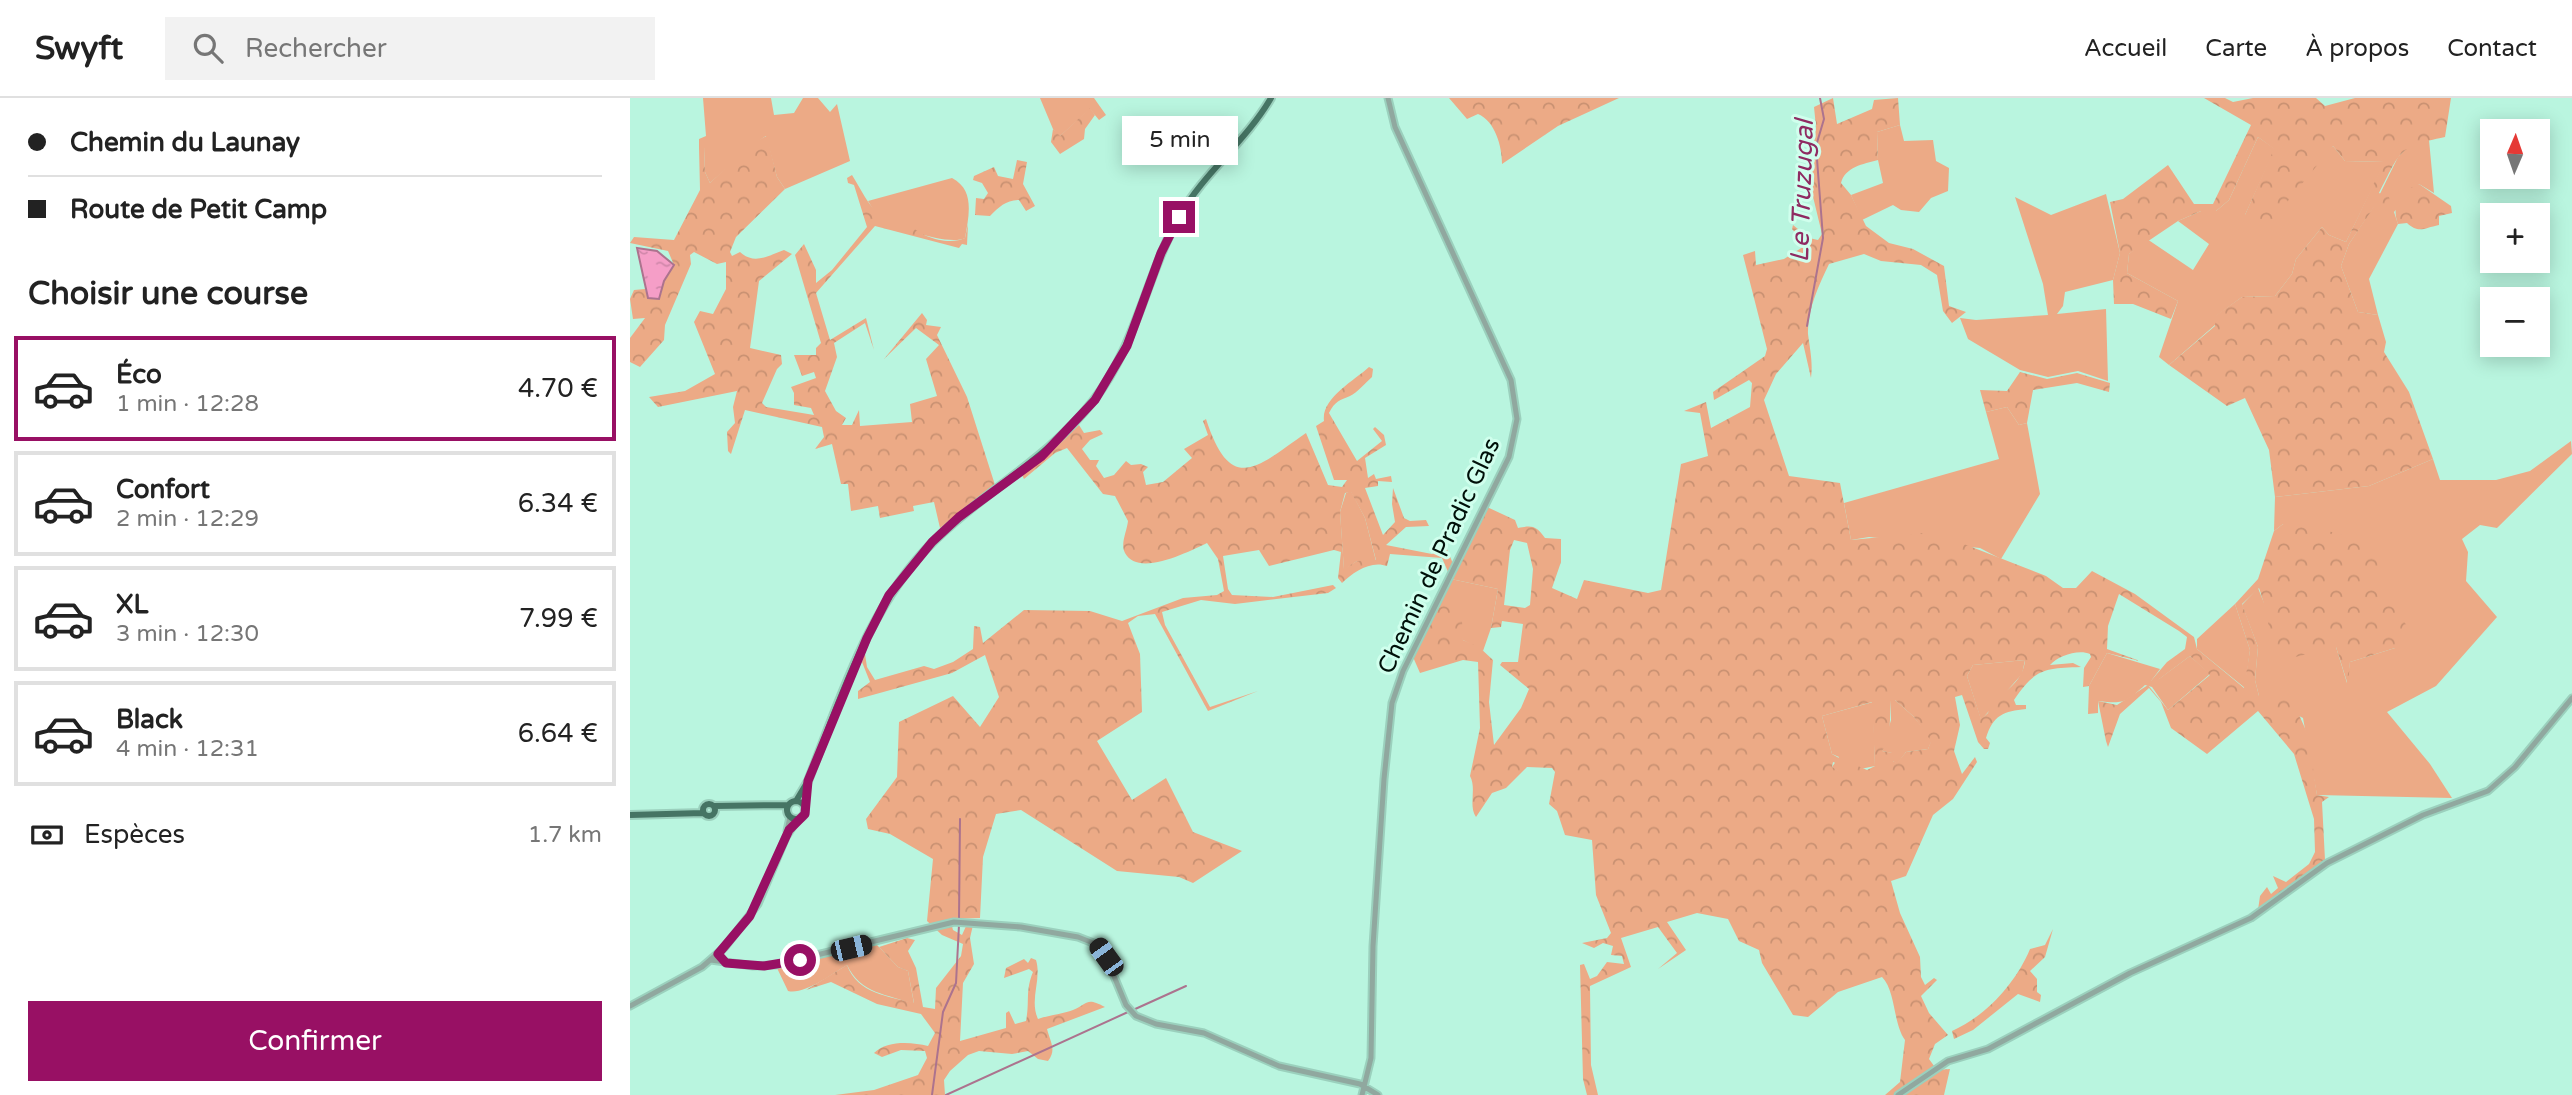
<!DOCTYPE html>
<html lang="fr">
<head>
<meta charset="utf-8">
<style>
  :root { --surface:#fff; --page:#f2f2f2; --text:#222; --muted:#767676; --line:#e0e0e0; --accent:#981064 }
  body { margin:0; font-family:"Varela Round",sans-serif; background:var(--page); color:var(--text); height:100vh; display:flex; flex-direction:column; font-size:26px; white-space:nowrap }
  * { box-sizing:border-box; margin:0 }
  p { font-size:23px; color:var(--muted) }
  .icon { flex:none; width:38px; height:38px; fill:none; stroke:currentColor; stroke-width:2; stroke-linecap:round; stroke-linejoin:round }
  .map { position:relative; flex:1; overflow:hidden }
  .sheet { display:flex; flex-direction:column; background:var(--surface); width:630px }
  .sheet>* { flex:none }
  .guide { display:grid; align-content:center; height:154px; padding:0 28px; background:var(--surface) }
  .needle { width:46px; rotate:2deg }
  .controls { position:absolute; left:1850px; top:21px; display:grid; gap:14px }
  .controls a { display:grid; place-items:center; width:70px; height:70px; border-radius:0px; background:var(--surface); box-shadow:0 4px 18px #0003; font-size:35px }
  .end { position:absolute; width:32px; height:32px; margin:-16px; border:9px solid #981064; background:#fff; box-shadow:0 0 0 4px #fff }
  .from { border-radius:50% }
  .bubble { position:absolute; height:49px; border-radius:0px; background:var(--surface); box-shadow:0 4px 18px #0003; font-size:23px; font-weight:600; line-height:49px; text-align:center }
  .car { position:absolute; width:21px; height:42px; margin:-21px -10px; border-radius:9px; box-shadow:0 0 5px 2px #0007; background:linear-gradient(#222 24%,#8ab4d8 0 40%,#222 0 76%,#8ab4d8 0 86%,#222 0) }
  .guide b { display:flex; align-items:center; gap:24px; height:66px; font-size:26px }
  .guide b+b { border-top:2px solid var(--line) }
  .guide i { width:18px; height:18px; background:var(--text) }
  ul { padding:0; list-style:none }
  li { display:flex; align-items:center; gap:21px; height:105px; margin:0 14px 10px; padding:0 14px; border:4px solid var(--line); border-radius:0px }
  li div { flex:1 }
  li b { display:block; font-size:26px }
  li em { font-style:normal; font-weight:600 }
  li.selected { border-color:var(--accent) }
  li>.icon { width:63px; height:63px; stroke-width:1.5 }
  h2 { padding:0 28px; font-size:32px; line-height:84px }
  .pay { display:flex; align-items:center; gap:18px; height:77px; padding:0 28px; font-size:26px }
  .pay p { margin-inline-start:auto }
  .cta { display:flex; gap:14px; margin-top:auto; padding:14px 28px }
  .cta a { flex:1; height:80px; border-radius:0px; background:var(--accent); color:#fff; font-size:28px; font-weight:600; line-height:80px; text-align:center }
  header { display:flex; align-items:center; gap:42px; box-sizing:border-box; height:98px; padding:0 35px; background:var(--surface); border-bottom:2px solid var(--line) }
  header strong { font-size:33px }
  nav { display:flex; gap:38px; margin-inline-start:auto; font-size:24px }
  .search { width:490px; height:63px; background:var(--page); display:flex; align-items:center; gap:18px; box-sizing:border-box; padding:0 24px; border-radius:0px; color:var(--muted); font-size:26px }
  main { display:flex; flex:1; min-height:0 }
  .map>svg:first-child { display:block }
  .grass { fill:#ecaa86 }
  .forest { fill:url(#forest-crowns); fill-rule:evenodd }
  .water { fill:url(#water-ripples); stroke:#ac738e; stroke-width:2 }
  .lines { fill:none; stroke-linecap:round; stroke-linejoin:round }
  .stream { stroke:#ac738e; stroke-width:2 }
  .minor-casing { stroke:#9bd0bd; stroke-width:9 }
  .major-casing { stroke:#9bd0bd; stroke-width:10 }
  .minor { stroke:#90a89f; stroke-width:5 }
  .major { stroke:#467464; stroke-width:6 }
  .route { stroke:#981064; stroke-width:9 }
  .labels { text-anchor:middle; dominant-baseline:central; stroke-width:6; stroke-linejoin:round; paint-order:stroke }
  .street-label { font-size:24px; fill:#001009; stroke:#d0ffed }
  .water-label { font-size:26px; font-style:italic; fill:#8f2b62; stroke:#d0ffed }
</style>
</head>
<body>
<header>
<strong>Swyft</strong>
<div class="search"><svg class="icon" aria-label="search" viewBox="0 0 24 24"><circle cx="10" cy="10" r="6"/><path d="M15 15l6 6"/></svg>Rechercher</div>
<nav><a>Accueil</a><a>Carte</a><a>À propos</a><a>Contact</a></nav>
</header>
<main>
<section class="sheet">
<div class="guide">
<b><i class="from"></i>Chemin du Launay</b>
<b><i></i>Route de Petit Camp</b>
</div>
<h2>Choisir une course</h2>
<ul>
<li class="selected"><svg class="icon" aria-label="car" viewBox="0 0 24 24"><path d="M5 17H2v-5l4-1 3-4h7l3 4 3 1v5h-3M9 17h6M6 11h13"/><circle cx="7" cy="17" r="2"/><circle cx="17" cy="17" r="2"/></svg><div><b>Éco</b><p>1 min · 12:28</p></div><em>4.70 €</em></li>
<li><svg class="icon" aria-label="car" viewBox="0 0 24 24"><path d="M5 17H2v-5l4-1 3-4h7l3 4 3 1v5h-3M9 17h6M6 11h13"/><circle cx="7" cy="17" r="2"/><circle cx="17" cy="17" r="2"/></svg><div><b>Confort</b><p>2 min · 12:29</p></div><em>6.34 €</em></li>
<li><svg class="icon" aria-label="car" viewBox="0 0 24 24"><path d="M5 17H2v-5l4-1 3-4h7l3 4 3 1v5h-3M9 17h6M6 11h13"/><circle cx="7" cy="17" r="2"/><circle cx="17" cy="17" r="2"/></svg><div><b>XL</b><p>3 min · 12:30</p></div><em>7.99 €</em></li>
<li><svg class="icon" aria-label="car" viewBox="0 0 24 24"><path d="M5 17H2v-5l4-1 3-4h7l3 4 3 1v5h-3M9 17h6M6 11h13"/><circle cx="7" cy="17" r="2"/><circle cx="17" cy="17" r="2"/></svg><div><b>Black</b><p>4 min · 12:31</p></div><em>6.64 €</em></li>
</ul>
<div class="pay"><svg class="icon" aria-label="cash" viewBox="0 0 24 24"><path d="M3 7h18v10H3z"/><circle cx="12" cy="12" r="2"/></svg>Espèces<p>1.7 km</p></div>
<div class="cta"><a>Confirmer</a></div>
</section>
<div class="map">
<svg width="1942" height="997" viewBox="0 0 1942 997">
  <defs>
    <pattern id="forest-crowns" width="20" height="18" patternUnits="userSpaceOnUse" patternTransform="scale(1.75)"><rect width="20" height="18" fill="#ecaa86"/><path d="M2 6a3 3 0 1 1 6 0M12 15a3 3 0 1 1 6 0" fill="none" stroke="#c99172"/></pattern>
    <pattern id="water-ripples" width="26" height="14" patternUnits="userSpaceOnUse" patternTransform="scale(1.75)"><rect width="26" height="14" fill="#f59ec7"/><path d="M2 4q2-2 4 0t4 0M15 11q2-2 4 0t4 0" fill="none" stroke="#d087aa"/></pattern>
  </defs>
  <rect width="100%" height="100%" fill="#b9f5df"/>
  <path class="grass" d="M73,0H141L144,17L164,15L173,0H188L200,14L207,6L220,63L155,91L147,79L136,38C114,52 100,68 80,85L75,74L74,49H69V41L76,38Z
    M410,0H464L476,17L469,22L460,11L429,39L423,31Z
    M1270,27L1274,43L1303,42L1306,63L1319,70L1318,93L1301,100L1289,114L1271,112L1263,107L1232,122L1221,97L1253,85L1248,62L1247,34Z
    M1628,39L1645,51L1615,117L1703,48L1715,63L1755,64L1716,144L1699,137L1692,129L1666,161L1662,176L1645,198L1612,199L1586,218L1585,227L1539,267L1529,259L1548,203L1497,175L1499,156L1517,141L1563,172L1579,146L1548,123L1571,113H1586L1599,102Z
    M1799,42L1804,95L1789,86L1764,114L1768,126L1739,181L1748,217L1728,214L1711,168L1719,146L1744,108L1768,59L1781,46Z
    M322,80C345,92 339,117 335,140C319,148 267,130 251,120C245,116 242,109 238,103Z
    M1476,96L1490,155L1483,182L1435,194L1433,208L1427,216L1476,211L1478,283L1448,273L1418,279L1390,272L1338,241L1330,220L1346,222L1418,217L1413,186L1385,99L1421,117Z
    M1377,309L1389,327L1397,325L1410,396L1371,461L1350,450L1239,439L1221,442L1214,405L1369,361L1356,314Z
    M1941,343L1942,356L1867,430L1850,427L1832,441L1838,454L1836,483L1867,519L1806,588L1757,614L1800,666L1822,700L1687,697L1673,620L1629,598L1625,582L1628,549L1612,507L1628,490L1636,510L1706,549L1717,585L1720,564L1765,550L1653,426L1644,433L1645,399L1739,388L1803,361L1810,382H1866L1900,373Z
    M721,393L735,420L746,463H727L714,472L710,414L716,395Z
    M821,481L868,491L861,530L853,553L833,542L812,499Z
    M1605,506L1620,552L1615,590L1567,551V541Z
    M1477,555L1530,571L1521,583L1529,581L1560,558L1580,576L1538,612L1522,589L1515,587C1495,605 1494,606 1468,603V615L1458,616L1459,588Z
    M1395,562L1392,576L1351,622L1337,578L1343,567Z
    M1261,602H1265L1284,619L1302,642L1298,651L1276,654L1267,666L1263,663L1262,655L1252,653L1261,622Z
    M1243,604L1245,668L1211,675L1202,669L1209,659L1202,656L1192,618Z
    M247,847L268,869L278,873L284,906C257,896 231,896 217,867C202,876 174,897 158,893L147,870Z"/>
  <path class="forest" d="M819,0H989L928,28L872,66C872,48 865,23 848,16L837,21Z
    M1203,0L1207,26L1242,11L1244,2L1268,0L1270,27L1247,34L1248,62C1233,66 1215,69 1211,85L1221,97L1236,128L1259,145L1283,151L1314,168L1319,208L1336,214L1322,225L1313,213L1307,177L1291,167L1251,163L1234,156L1199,166C1189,187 1177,212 1178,236C1180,252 1183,264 1181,280L1173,245L1146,276L1134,302L1159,378L1210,385L1221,442L1303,434L1416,478L1433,490H1446L1462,473L1505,496L1564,539L1567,551L1614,590L1620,552L1605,506L1628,481L1644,433L1653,426L1708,435L1762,460L1743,480L1780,532L1765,550L1720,564L1718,587L1706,549L1653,562C1638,542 1638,514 1629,490L1612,506L1628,549L1625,582L1629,598L1658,592L1678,637L1687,697L1699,699L1692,704L1695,762L1628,812L1630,798L1637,789L1641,796L1648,790L1643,778L1656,784L1679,766L1685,754L1684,721L1664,656L1628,613L1577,656L1541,630L1531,604L1519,590L1490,616L1478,649L1476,643L1468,603L1487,607L1518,587L1538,612L1580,577L1560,558L1524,585L1520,584L1537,564L1555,551L1557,539L1549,533L1489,496L1478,528L1477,551L1510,563L1477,555L1459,588L1453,589L1454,570L1461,559L1460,556C1448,551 1428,558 1420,567L1443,565L1451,569C1414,570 1405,571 1384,602L1386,607H1396V611C1374,613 1363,617 1356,640L1360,645L1358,651H1354L1348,644L1332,597L1325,599L1330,627L1324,653L1332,676L1345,659L1347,664L1323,701L1303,717L1276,778L1261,783L1270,815L1290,859L1291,879L1295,887L1304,880L1307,882L1291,898L1299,915L1318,937L1305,946L1299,961L1307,972L1320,971L1314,997H1255L1270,984L1275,942C1263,926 1266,893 1252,879L1208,894L1178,919L1163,917L1132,865L1129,852L1109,843L1098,821L1067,815L1037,824L1056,852L1028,871L1047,855L1028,829L991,840L1001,869L960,888L961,967L968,997H957L953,981L950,867L954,866L960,881L967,878L977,864L994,866L992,858L981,857L983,848L973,845L964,850L952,845L977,840L981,835L966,797L962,742L935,737L927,713L919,706L925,674L922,670L897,669L876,690L862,695L846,719C838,707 847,691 840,678L850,630L848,564L833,562L790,575L783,559L812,499L831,503L833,542L849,549L863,562L859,604L864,647L891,610L899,591L870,567L872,564H888L893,526L872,523L871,529L861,530L868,491L821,481L857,409L885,422L888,430C903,427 906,428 915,440L931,441V464L922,490L947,501L954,482L1018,495L1031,492L1051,366L1078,358L1070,315L1054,313L1076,304L1081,330L1120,309L1122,285L1119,282L1084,302L1083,294L1135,258L1137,251L1113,157L1125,153L1126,167L1154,161L1176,147L1162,131L1163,127L1179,140L1188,142L1192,136L1179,82L1186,29L1184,9ZM884,442L897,445L903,471L900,507L895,510L874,507L880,452ZM1395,562C1394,580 1377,595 1362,601L1358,615L1351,621L1337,578L1343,567ZM1261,602H1265L1284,619L1301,643L1298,651L1276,654L1267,665L1263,663V655L1252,653L1259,641ZM1242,604L1245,668L1237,672L1228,668L1211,674L1202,669L1203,664L1211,667L1214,663L1202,656L1192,618Z
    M1574,0H1595L1603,4L1623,0H1686L1695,8L1725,0H1821L1815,39C1767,49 1771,53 1749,95L1759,99L1762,110L1752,127L1744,109L1719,146L1711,168L1728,214L1748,217L1756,244L1754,254L1779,294L1803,361L1739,388L1645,399L1639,352L1615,300L1597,308L1539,267L1585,228V218L1612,199L1645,198L1662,176L1666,161L1692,129L1699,137L1716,144L1754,64L1715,63L1703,48L1634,132L1615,117L1644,51L1628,39L1599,102L1586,113H1571L1548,123L1499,156L1497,175L1548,203L1541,221L1503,206H1484L1483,182L1490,155L1480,104L1493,101L1538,67L1564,106H1583L1621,27Z
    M460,10L465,17L455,31L454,41L430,56L421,44L423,31L430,38Z
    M137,38L147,79L155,91L106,139L100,154L102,158L110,154C124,167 138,158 154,152L162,156L129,183L120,250L151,257L152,266L147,271L132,305L136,309L184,317L181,310L164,307V295L161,289L186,280L184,274L172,278L164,257H186V250L191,245L165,157L174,146L186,172V185L202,172L237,129L224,87L218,85L217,80L222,77C237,101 247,129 279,125C289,139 319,148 335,140L338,126L337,147L332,146L329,150L245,128L186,195L200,242L236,220L244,252L235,225L204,245L207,259L195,293L206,313L216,320L212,327H222L229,312L230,328L282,324L280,306L307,298L296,261L309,247L286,230L254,261L292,215L297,222L296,227L311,229L307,237L337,299L365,387L310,430L304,404L283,408L284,413L250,420L248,408L221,413L218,386H211L202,346L185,351L194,339L192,329L115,312L101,356L98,353L97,334L105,325L103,309L107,293L28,309L19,299L55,293L85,276L64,224L70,213L83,216L96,191V164L87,166L64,154L60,157L61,166L35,227L34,242L10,269L0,264V240L15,220L3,221L0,201L4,192L15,191L18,200L31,196L34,182L44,167L38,153L0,145L4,139L44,142L70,92L69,49L74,48L75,74L80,85C99,68 113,48 137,38Z
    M387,62L397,64L393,86L405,108L396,113L389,102C376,102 369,109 360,118L345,117L346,100L354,101L358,95L352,85L343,82L344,78L364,69L368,78L383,81Z
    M1789,86L1821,108L1822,115L1809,118V127C1794,130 1789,136 1777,125L1768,126C1761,107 1769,93 1789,86Z
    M739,269L743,271L742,279C736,284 727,295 720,298C710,302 705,303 699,315L727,363L752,343L743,331L745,329L754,337L756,347L735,360L738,380L744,376L746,381L761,378L762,384L748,383V388L735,390L753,437L765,424L762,406L763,390L774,420L780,423L796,422L799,428L776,429L756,447L802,456L816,449L824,468L819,476L812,460L760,456L757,468C741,462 723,474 712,485L708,480L711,454L704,452L639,468L629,452L593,458L598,491L602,497L643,499L703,487L706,490L698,495L605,506L571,502L532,514L535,527L580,609L628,593L578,613L525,516L508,518L498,525L510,556L512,614L467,643L502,702L536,680L563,734L612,753L563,785L549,779L487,773L391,712L366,716L353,759L350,820L320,821L323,832L332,837L337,826L343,827L340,840L344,866L333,885L330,943L376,930V915L379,913L385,926L396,923C400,904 395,893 403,874L399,871L374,880L376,870L394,861L398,865L401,860L406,862C412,882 399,901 408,921C419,917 433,916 443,912C459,905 456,899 475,909L417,931C420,943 427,952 418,963L408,961L398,953L382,956L349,953L338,957L320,973L314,982L315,997H205L244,992L288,977L297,960L295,953L271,952L252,959L244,955C257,942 282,944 298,948L305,935L291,916L247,906L201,884L176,892L217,867C228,896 258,898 284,905L278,873L268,869L249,849L277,840L285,842L278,853L286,870L293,909L305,911L306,890L331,858L333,846L312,837L297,823L303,761L260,736L238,731L236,721L267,679L269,624L323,598L350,629L369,599L355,557L322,575L228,601V593L240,584L232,564L235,556L237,569L245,582L294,568L304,571L323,564L343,551L344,528L350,529L353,545L394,512L460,513L492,523L553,500L587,497L594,493L588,461L577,445C560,453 508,480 495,455C490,446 497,433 498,423L485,398L473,396L437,350L425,355L394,381L392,377L449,327L454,335L470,332L473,336L460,342L452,351L460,362H469L466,368L474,380L484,377L496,363L501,367L511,366L518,369L513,374L516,387L533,384L562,360L554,351L578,337L573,323L576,321C601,398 627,369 676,335L698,387L712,389L717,382H704L686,328L694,323C691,300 724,283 739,269ZM721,394L735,420L746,462L727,463L714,471L710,414L715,395Z
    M1390,274L1417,281L1447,275L1480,285L1479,294L1447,285L1403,292L1397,325L1389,327L1377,309L1356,314L1350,292L1377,293Z
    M1423,831L1415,859L1400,873L1407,881V894L1411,897L1410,904L1388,896L1343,932L1324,941L1322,933C1356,918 1386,885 1400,851L1415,847Z"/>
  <path class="water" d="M7,150L27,153L44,167L34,183L29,201L18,200Z"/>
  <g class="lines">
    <path class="stream" d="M1177,228L1193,140L1186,48L1194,21L1190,0
      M329,821L330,721
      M503,912L556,888
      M302,997L313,914L326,885L329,827
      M316,997L498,914"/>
    <defs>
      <path id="minor" d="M157,733L160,719
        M81,862L123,868L145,867L324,824L391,829L448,839L466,846L476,859L496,907L506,918L526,926L574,935L649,968L730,986L748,997
        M0,908L72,869L95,849L128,806L156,739L167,722
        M732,997L741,960L743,848L754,681L762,605L773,573L879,359L887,321L881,282L765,29L758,0
        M1268,997L1318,963L1358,951L1500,875L1621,820L1697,765L1793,717L1858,693L1885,669L1942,600"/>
      <path id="major" d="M157 712a9 9 0 1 1 18 0a9 9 0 1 1-18 0Z
        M166,703L178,683C211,600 239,506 305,442C356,392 419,360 463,303C507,247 516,177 550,117C575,74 616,43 641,0
        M73 712a6 6 0 1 1 12 0a6 6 0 1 1-12 0Z
        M84,708L158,707
        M0,717L73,715"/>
    </defs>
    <use href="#minor" class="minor-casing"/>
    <use href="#major" class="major-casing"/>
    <use href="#minor" class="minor"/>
    <use href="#major" class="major"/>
  </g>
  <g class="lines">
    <path class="route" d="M170,862L134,868L96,865L88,856L120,818L159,732L175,716L178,683L237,540L259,497L302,444L329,419L412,358L465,302L497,248L531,155L549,119"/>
  </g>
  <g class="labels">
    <g class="street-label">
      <text transform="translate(809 458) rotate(-65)">Chemin de Pradic Glas</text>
    </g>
    <g class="water-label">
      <text transform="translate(1172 93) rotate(-88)">Le Truzugal</text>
    </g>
  </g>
</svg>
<div class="controls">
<a><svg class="needle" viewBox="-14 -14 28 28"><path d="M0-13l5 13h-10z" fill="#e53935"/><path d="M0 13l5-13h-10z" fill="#767676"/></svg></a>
<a>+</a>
<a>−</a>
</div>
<i class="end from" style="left:170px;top:862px"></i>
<i class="end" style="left:549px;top:119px"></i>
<div class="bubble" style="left:492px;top:18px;width:116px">5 min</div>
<i class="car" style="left:221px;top:850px;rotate:77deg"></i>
<i class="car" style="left:476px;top:859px;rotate:324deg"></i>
</div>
</main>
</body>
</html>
